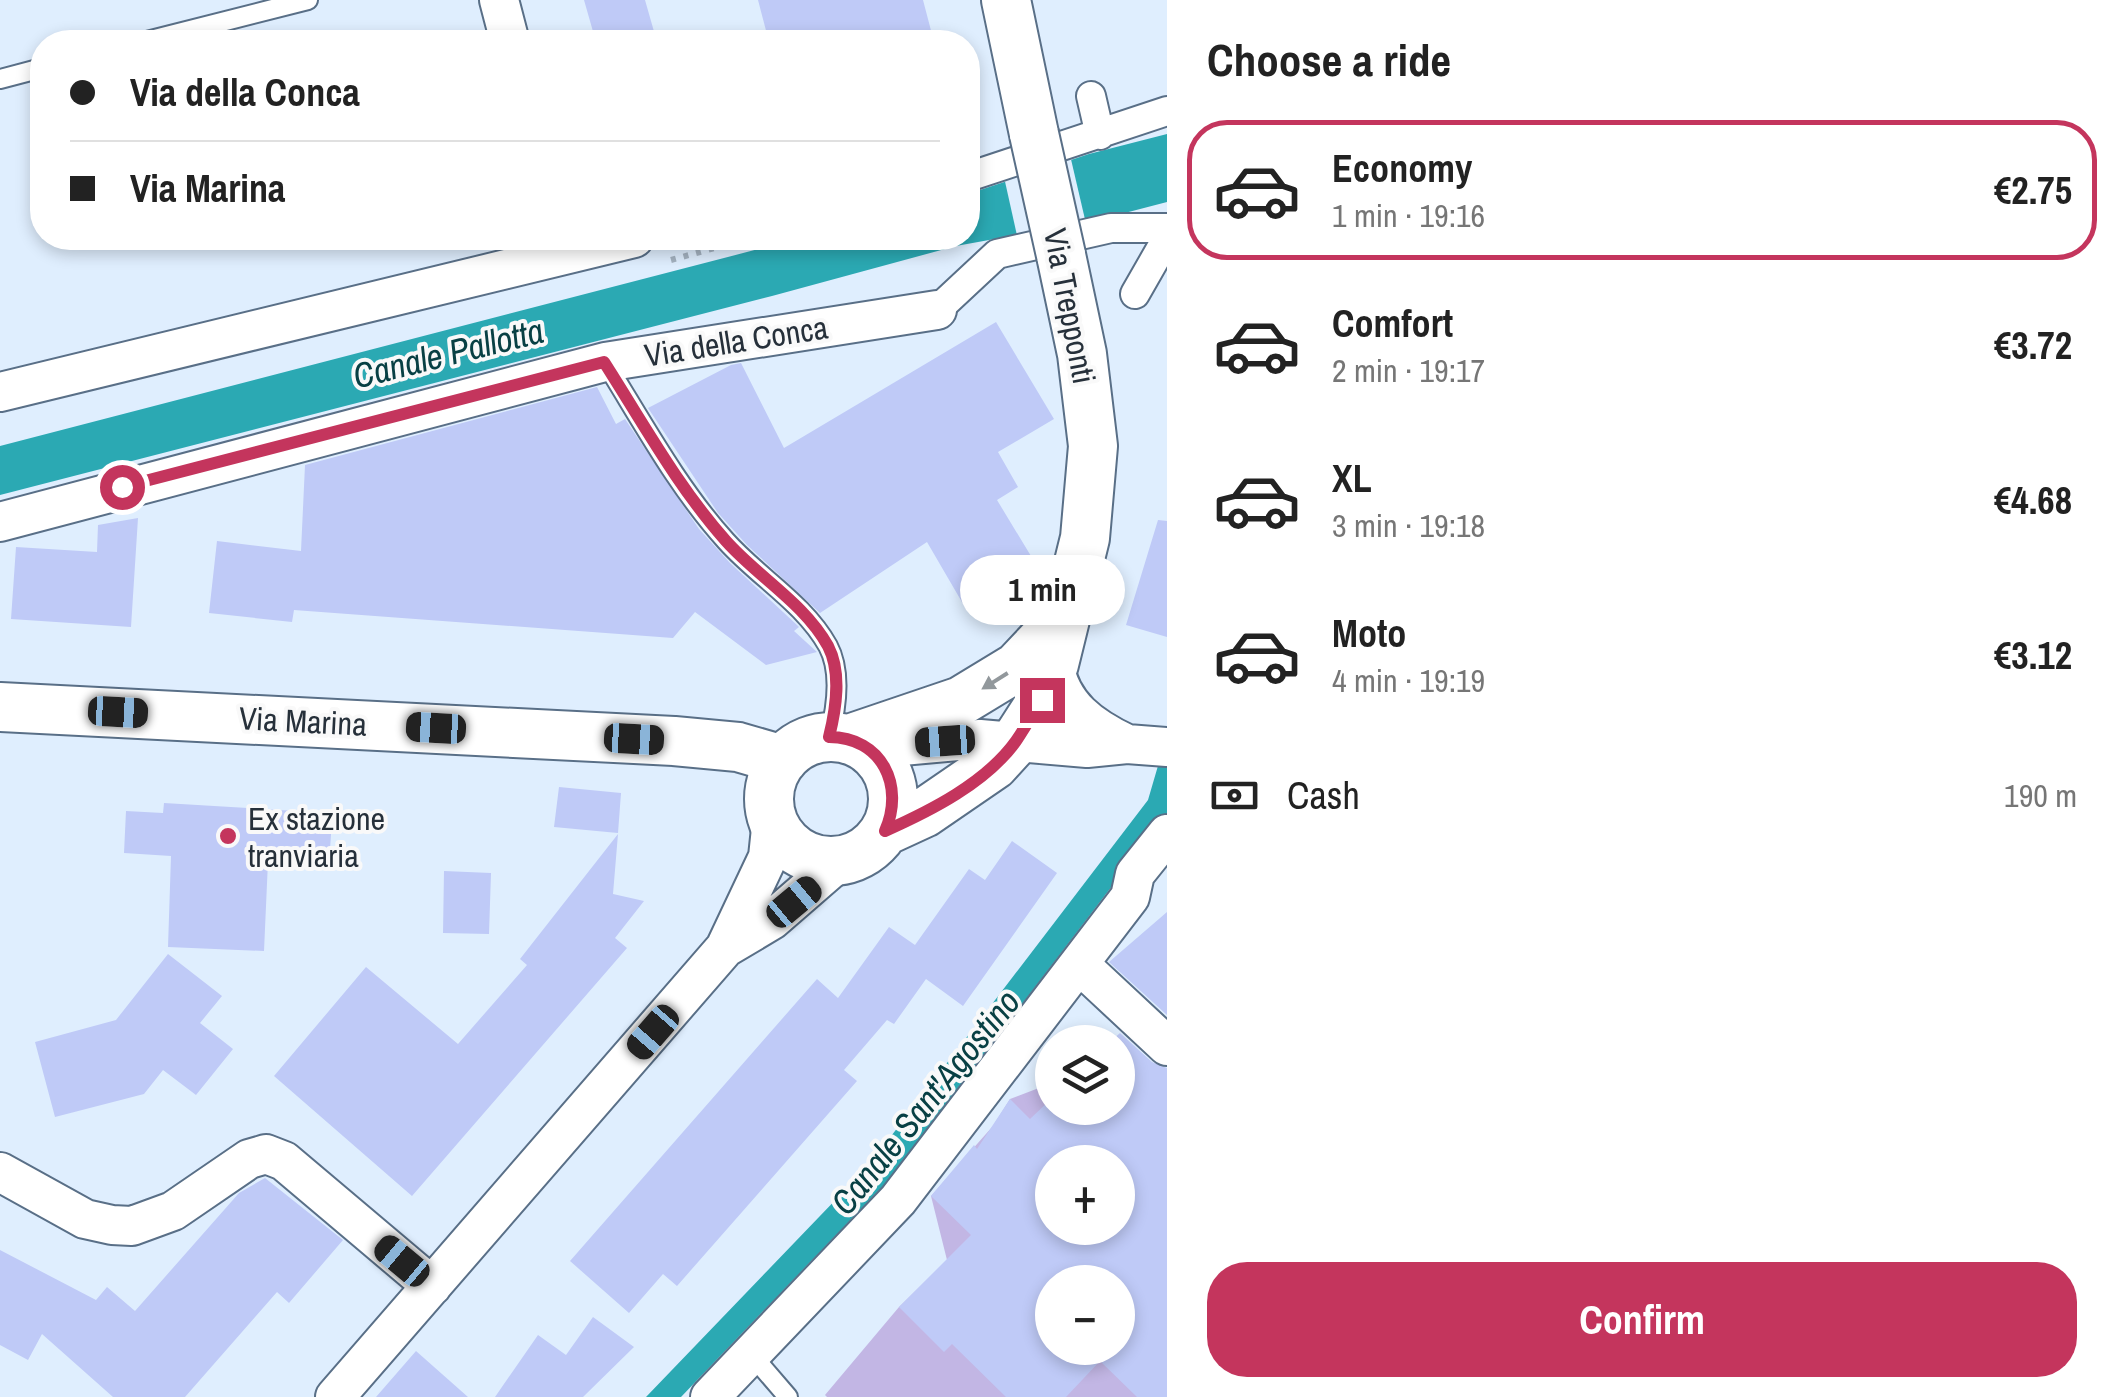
<!DOCTYPE html>
<html lang="en">
<head>
<meta charset="utf-8">
<style>
  :root { --surface:#fff; --page:#f6f6f6; --text:#222; --muted:#767676; --line:#e0e0e0; --accent:#c4355d }
  body { margin:0; font-family:"Archivo Narrow",sans-serif; background:var(--page); color:var(--text); height:100vh; display:flex; flex-direction:column; font-size:38px; white-space:nowrap }
  * { box-sizing:border-box; margin:0 }
  p { font-size:32px; color:var(--muted) }
  .icon { flex:none; width:55px; height:55px; fill:none; stroke:currentColor; stroke-width:2; stroke-linecap:round; stroke-linejoin:round }
  .map { position:relative; flex:1; overflow:hidden }
  .side { display:flex; flex-direction:column; background:var(--surface); width:950px }
  .side>* { flex:none }
  .hud { position:absolute; left:30px; top:30px; width:950px; height:220px; border-radius:40px; box-shadow:0 5px 15px #0003; display:grid; align-content:center; height:220px; padding:0 40px; background:var(--surface) }
  .tools { position:absolute; left:1035px; top:1025px; display:grid; gap:20px }
  .tools a { display:grid; place-items:center; width:100px; height:100px; border-radius:50%; background:var(--surface); box-shadow:0 5px 15px #0003; font-size:50px }
  .end { position:absolute; width:45px; height:45px; margin:-22px; border:12px solid #c4355d; background:#fff; box-shadow:0 0 0 5px #fff }
  .from { border-radius:50% }
  .bubble { position:absolute; height:70px; border-radius:35px; background:var(--surface); box-shadow:0 5px 15px #0003; font-size:32px; font-weight:800; line-height:70px; text-align:center }
  .car { position:absolute; width:30px; height:60px; margin:-30px -15px; border-radius:12px; box-shadow:0 0 8px 2px #0007; background:linear-gradient(#222 24%,#8ab4d8 0 40%,#222 0 76%,#8ab4d8 0 86%,#222 0) }
  .hud b { display:flex; align-items:center; gap:35px; height:95px; font-size:38px }
  .hud b+b { border-top:2px solid var(--line) }
  .hud i { width:25px; height:25px; background:var(--text) }
  ul { padding:0; list-style:none }
  li { display:flex; align-items:center; gap:30px; height:140px; margin:0 20px 15px; padding:0 20px; border:5px solid transparent; border-radius:40px }
  li div { flex:1 }
  li b { display:block; font-size:38px }
  li em { font-style:normal; font-weight:800 }
  li.selected { border-color:var(--accent) }
  li>.icon { width:90px; height:90px; stroke-width:1.5 }
  h2 { padding:0 40px; font-size:45px; line-height:120px }
  .pay { display:flex; align-items:center; gap:25px; height:110px; padding:0 40px; font-size:38px }
  .pay p { margin-inline-start:auto }
  .primary-button { display:flex; gap:20px; margin-top:auto; padding:20px 40px }
  .primary-button a { flex:1; height:115px; border-radius:40px; background:var(--accent); color:#fff; font-size:40px; font-weight:800; line-height:115px; text-align:center }
  main { display:flex; flex:1; min-height:0 }
  .map>svg:first-child { display:block }
  .green { fill:#c2b6e4; fill-rule:evenodd }
  .water { fill:#2ba9b3 }
  .pier { fill:#dfeefe }
  .building { fill:#bfcaf7; fill-rule:evenodd }
  .lines { fill:none; stroke-linecap:round; stroke-linejoin:round }
  .service-casing { stroke:#596f87; stroke-width:22 }
  .pedestrian-casing { stroke:#596f87; stroke-width:32 }
  .minor-casing { stroke:#596f87; stroke-width:42 }
  .tertiary-casing { stroke:#596f87; stroke-width:52 }
  .path { stroke:#a4b2c0; stroke-width:6; stroke-dasharray:5 8; stroke-linecap:butt }
  .service { stroke:#fff; stroke-width:18 }
  .pedestrian { stroke:#fff; stroke-width:28 }
  .minor { stroke:#fff; stroke-width:38 }
  .tertiary { stroke:#fff; stroke-width:48 }
  .tertiary-bridge-casing { stroke:#596f87; stroke-width:52; stroke-linecap:butt }
  .tertiary-bridge { stroke:#fff; stroke-width:48 }
  .oneway { fill:#92989c }
  .route { stroke:#c4355d; stroke-width:12 }
  .poi-dot { fill:#c4355d; stroke:#f9f9f9; stroke-width:4 }
  .labels { text-anchor:middle; dominant-baseline:central; stroke-width:8; stroke-linejoin:round; paint-order:stroke }
  .street-label { font-size:32px; fill:#26303a; stroke:#f9f9f9 }
  .poi-label { font-size:32px; fill:#26303a; stroke:#f9f9f9; text-anchor:start }
  .water-label { font-size:35px; font-style:italic; fill:#084044; stroke:#f9f9f9 }
</style>
</head>
<body>
<main>
<div class="map">
<svg width="1167" height="1397" viewBox="0 0 1167 1397">
  <rect width="100%" height="100%" fill="#dfeefe"/>
  <path class="green" d="M1052,1083V1108H1109L1167,1169V1397H827L825,1395L899,1307L947,1260L931,1196L993,1126L1010,1099ZM1052,1162H1118V1228H1052ZM1052,1282H1118V1348H1052Z"/>
  <path class="water" d="M1167,134V202L1094,221L956,246L772,296L0,495V446L801,238H968V194L1089,154Z
    M1167,735V814L885,1184L681,1397H646L869,1165L1148,800Z"/>
  <path class="pier" d="M1070,155L1087,228L1018,240L1004,177Z"/>
  <path class="building" d="M584,0H645L657,42H596Z
    M758,0H923L934,42H769Z
    M996,322L1054,419L998,452L1018,487L997,500L1037,566L966,609L927,542L820,613L747,545L718,513L648,408L731,365L741,363L784,448Z
    M597,387L616,424L625,419L699,529L730,563L797,625L799,627L794,631L817,652L766,665L695,612L673,638L294,610L292,622L209,613L217,541L301,551L305,465Z
    M138,518L131,627L11,619L16,547L97,552L98,525Z
    M1158,520L1167,521V637L1126,625Z
    M559,787L621,793L618,833L554,827Z
    M164,803L297,811V817L332,819L329,865L268,861L264,951L168,947L171,856L124,853L126,811L163,813Z
    M618,834L613,894L644,901L615,938L627,948L412,1196L274,1076L366,967L458,1044L527,965L520,959Z
    M1012,841L1057,873L963,1006L926,979L894,1024L887,1020L844,1070L857,1081L677,1286L663,1274L629,1313L570,1261L817,979L838,998L889,927L915,945L969,869L985,880Z
    M444,871L491,873L489,934L443,933Z
    M1167,912V1015L1109,962Z
    M168,954L222,996L200,1023L233,1049L196,1095L163,1070L144,1094L55,1117L35,1042L116,1020Z
    M1120,1033L1152,1062L1167,1068V1397H1137L1100,1361L1066,1397H1006L952,1344L944,1352L899,1307L971,1235L931,1196L974,1145L977,1149L1010,1099L1030,1119L1052,1098V1108H1118V1042H1110ZM1052,1162H1118V1228H1052ZM1052,1282H1118V1348H1052Z
    M265,1178L343,1240L289,1303L277,1292L185,1397H113L42,1334L28,1360L0,1345V1250L96,1300L107,1287L135,1311L239,1193Z
    M593,1317L634,1347L583,1397H495L538,1335L566,1355Z
    M416,1351L468,1397H376Z"/>
  <g class="lines">
    <defs>
      <path id="service" d="M143,42L308,0
        M0,79L42,68
        M605,362C643,423 678,488 726,541C758,577 804,603 828,646C842,672 836,710 829,737
        M751,1354L788,1397"/>
      <path id="pedestrian" d="M1091,96L1100,135
        M968,177L1167,111
        M1135,294L1167,238
        M937,310L997,254L1111,228H1167"/>
      <path id="minor" d="M499,0L510,42
        M0,392L634,238
        M0,522L605,362L937,310
        M1054,664C1061,706 1091,727 1127,744
        M869,749L980,739L1087,748L1127,744L1167,747
        M725,948L772,920L840,861
        M1079,964L1167,1046
        M0,1172L85,1219L112,1225L132,1226L173,1211L249,1159L266,1154L284,1161L432,1286
        M335,1397L725,948L768,857L772,819
        M710,1397L898,1200L1130,897L1135,874L1167,834"/>
      <path id="tertiary" d="M1006,0L1034,134
        M0,707L674,741L738,747L783,760
        M769 799a62 62 0 1 1 124 0a62 62 0 1 1-124 0Z
        M849,739L961,701L1017,667L1064,617
        M885,831L924,813L994,765L1015,742L1042,700L1054,664L1085,538L1093,446L1082,354L1061,255"/>
    </defs>
    <use href="#service" class="service-casing"/>
    <use href="#pedestrian" class="pedestrian-casing"/>
    <use href="#minor" class="minor-casing"/>
    <use href="#tertiary" class="tertiary-casing"/>
    <path class="path" d="M671,260L751,238"/>
    <use href="#service" class="service"/>
    <use href="#pedestrian" class="pedestrian"/>
    <use href="#minor" class="minor"/>
    <use href="#tertiary" class="tertiary"/>
    <defs>
      <path id="tertiary-bridge" d="M1034,134L1061,255"/>
    </defs>
    <use href="#tertiary-bridge" class="tertiary-bridge-casing"/>
    <use href="#tertiary-bridge" class="tertiary-bridge"/>
  </g>
  <defs><path id="oneway-solid" d="M-6-.8H1V-3.2L6.5 0L1 3.2V.8H-6Z" transform="scale(2.5)"/></defs>
  <use class="oneway" href="#oneway-solid" transform="translate(995 681) rotate(148)"/>
  <g class="lines">
    <path class="route" d="M122,487L604,362C643,423 678,487 726,541C758,577 804,603 828,646C842,673 836,709 829,737C882,737 905,786 885,831C930,811 986,783 1016,741C1025,728 1033,713 1042,700"/>
  </g>
  <circle class="poi-dot" cx="228" cy="836" r="10"/>
  <g class="labels">
    <g class="street-label">
      <text transform="translate(1070 306) rotate(79)">Via Trepponti</text>
      <text transform="translate(736 341) rotate(-9)">Via della Conca</text>
      <text transform="translate(303 721) rotate(3)">Via Marina</text>
    </g>
    <g class="poi-label">
      <text x="248" y="818">Ex stazione<tspan x="248" dy="37">tranviaria</tspan></text>
    </g>
    <g class="water-label">
      <text transform="translate(448 353) rotate(-14)">Canale Pallotta</text>
      <text transform="translate(925 1102) rotate(-51)">Canale Sant'Agostino</text>
    </g>
  </g>
</svg>
<div class="tools">
<a><svg class="icon" aria-label="layers" viewBox="0 0 24 24"><path d="M12 4l9 5-9 5-9-5zM3 14l9 5 9-5"/></svg></a>
<a>+</a>
<a>−</a>
</div>
<i class="end from" style="left:122px;top:487px"></i>
<i class="end" style="left:1042px;top:700px"></i>
<div class="bubble" style="left:960px;top:555px;width:165px">1 min</div>
<i class="car" style="left:118px;top:712px;rotate:93deg"></i>
<i class="car" style="left:436px;top:728px;rotate:273deg"></i>
<i class="car" style="left:634px;top:739px;rotate:93deg"></i>
<i class="car" style="left:945px;top:741px;rotate:266deg"></i>
<i class="car" style="left:794px;top:902px;rotate:50deg"></i>
<i class="car" style="left:653px;top:1032px;rotate:221deg"></i>
<i class="car" style="left:402px;top:1261px;rotate:310deg"></i>
<div class="hud">
<b><i class="from"></i>Via della Conca</b>
<b><i></i>Via Marina</b>
</div>
</div>
<section class="side">
<h2>Choose a ride</h2>
<ul>
<li class="selected"><svg class="icon" aria-label="car" viewBox="0 0 24 24"><path d="M5 17H2v-5l4-1 3-4h7l3 4 3 1v5h-3M9 17h6M6 11h13"/><circle cx="7" cy="17" r="2"/><circle cx="17" cy="17" r="2"/></svg><div><b>Economy</b><p>1 min · 19:16</p></div><em>€2.75</em></li>
<li><svg class="icon" aria-label="car" viewBox="0 0 24 24"><path d="M5 17H2v-5l4-1 3-4h7l3 4 3 1v5h-3M9 17h6M6 11h13"/><circle cx="7" cy="17" r="2"/><circle cx="17" cy="17" r="2"/></svg><div><b>Comfort</b><p>2 min · 19:17</p></div><em>€3.72</em></li>
<li><svg class="icon" aria-label="car" viewBox="0 0 24 24"><path d="M5 17H2v-5l4-1 3-4h7l3 4 3 1v5h-3M9 17h6M6 11h13"/><circle cx="7" cy="17" r="2"/><circle cx="17" cy="17" r="2"/></svg><div><b>XL</b><p>3 min · 19:18</p></div><em>€4.68</em></li>
<li><svg class="icon" aria-label="car" viewBox="0 0 24 24"><path d="M5 17H2v-5l4-1 3-4h7l3 4 3 1v5h-3M9 17h6M6 11h13"/><circle cx="7" cy="17" r="2"/><circle cx="17" cy="17" r="2"/></svg><div><b>Moto</b><p>4 min · 19:19</p></div><em>€3.12</em></li>
</ul>
<div class="pay"><svg class="icon" aria-label="cash" viewBox="0 0 24 24"><path d="M3 7h18v10H3z"/><circle cx="12" cy="12" r="2"/></svg>Cash<p>190 m</p></div>
<div class="primary-button"><a>Confirm</a></div>
</section>
</main>
</body>
</html>
